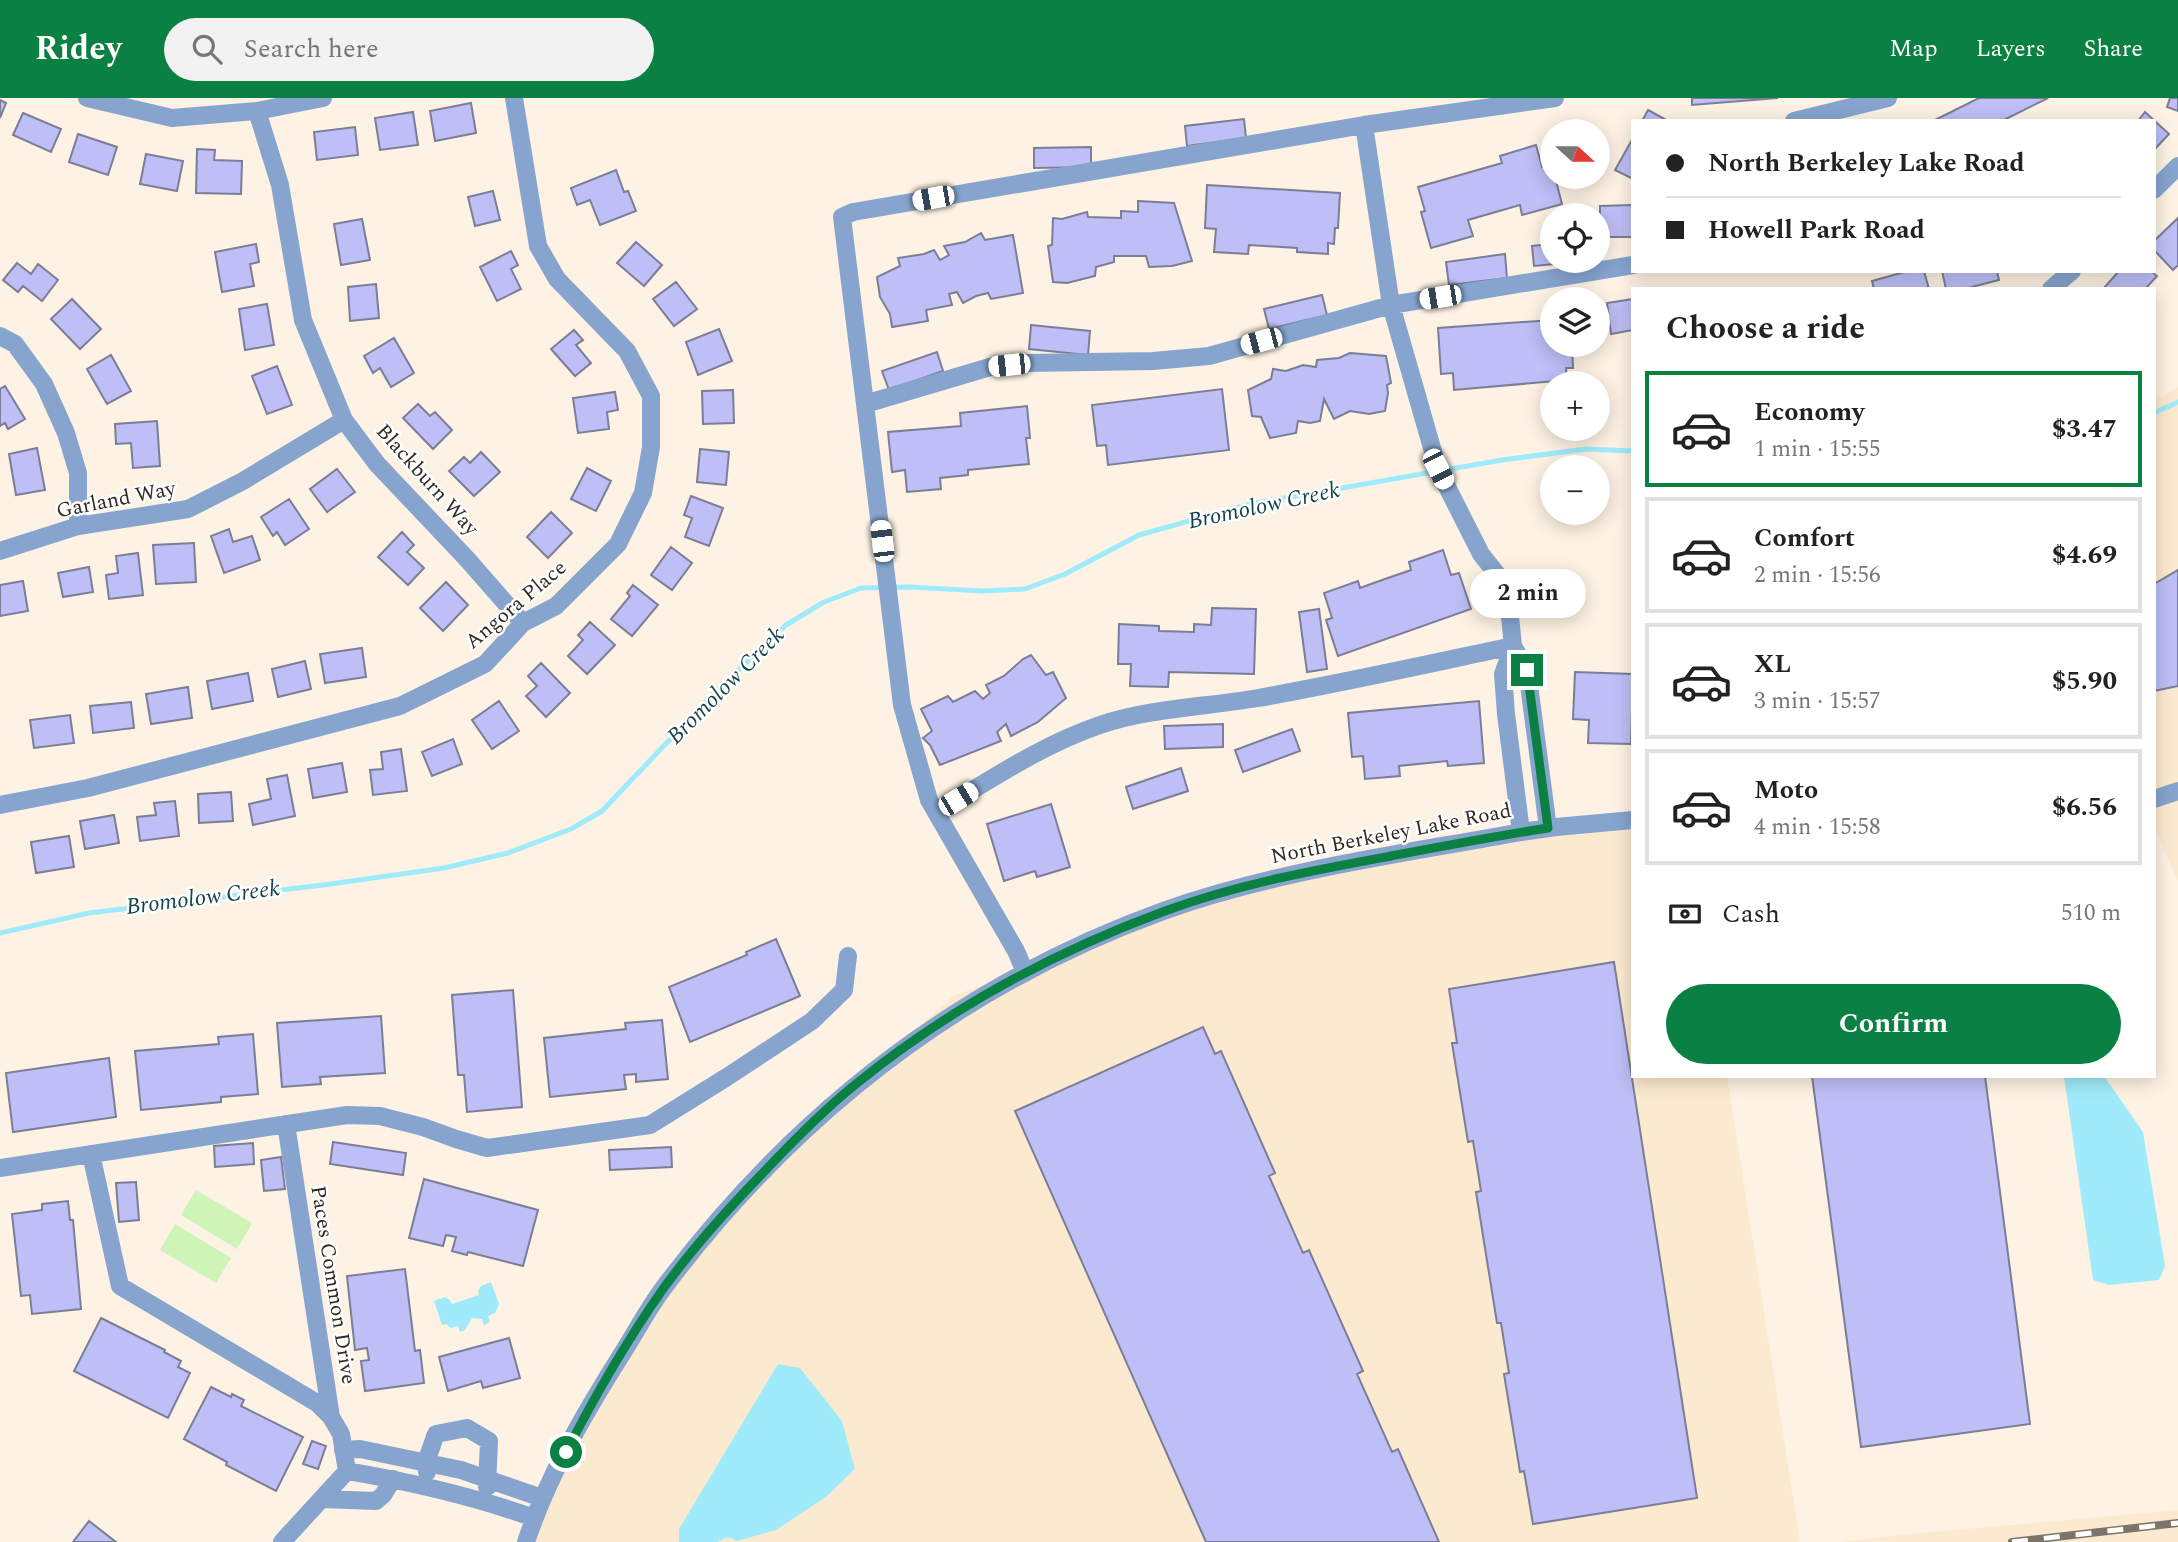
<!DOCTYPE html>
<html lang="en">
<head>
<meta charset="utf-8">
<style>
  :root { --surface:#fff; --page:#f2f2f2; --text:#222; --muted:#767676; --line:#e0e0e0; --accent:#0b8043 }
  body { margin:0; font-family:Spectral,serif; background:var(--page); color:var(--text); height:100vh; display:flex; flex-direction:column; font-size:26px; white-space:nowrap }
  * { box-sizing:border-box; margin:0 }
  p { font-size:23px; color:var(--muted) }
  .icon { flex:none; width:38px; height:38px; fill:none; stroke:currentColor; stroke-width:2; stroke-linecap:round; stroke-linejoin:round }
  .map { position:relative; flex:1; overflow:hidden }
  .details { position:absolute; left:1631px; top:189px; width:525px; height:791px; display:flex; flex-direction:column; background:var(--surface); border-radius:0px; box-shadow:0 4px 18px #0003 }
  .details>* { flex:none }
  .hud { position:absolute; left:1631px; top:21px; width:525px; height:154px; border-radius:0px; box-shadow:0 4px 18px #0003; display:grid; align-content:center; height:154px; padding:0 35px; background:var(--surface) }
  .needle { width:46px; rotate:111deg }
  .fabs { position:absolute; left:1540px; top:21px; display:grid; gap:14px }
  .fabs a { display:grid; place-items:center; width:70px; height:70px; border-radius:50%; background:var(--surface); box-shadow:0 4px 18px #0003; font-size:35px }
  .end { position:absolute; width:32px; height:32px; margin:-16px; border:9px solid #0b8043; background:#fff; box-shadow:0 0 0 4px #fff }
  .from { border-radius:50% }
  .bubble { position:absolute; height:49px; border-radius:24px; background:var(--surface); box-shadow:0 4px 18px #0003; font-size:23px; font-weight:700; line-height:49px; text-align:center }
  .car { position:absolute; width:21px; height:42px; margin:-21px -10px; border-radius:9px; box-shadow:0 0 5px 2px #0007; background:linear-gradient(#fff 24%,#345 0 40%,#fff 0 76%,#345 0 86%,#fff 0) }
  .hud b { display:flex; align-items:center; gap:24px; height:66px; font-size:26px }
  .hud b+b { border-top:2px solid var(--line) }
  .hud i { width:18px; height:18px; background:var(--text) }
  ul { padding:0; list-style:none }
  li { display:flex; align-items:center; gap:21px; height:116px; margin:0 14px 10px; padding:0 21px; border:4px solid var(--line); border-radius:0px }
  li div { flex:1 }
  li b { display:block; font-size:26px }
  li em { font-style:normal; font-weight:700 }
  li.selected { border-color:var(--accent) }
  li>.icon { width:63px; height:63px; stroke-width:1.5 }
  h2 { padding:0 35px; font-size:32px; line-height:84px }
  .pay { display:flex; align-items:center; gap:18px; height:77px; padding:0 35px; font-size:26px }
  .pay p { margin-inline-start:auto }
  .primary-button { display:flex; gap:14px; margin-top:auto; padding:14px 35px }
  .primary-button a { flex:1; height:80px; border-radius:42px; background:var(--accent); color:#fff; font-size:28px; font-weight:700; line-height:80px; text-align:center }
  header { display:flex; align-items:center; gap:42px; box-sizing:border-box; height:98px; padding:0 35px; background:var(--accent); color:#fff }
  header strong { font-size:33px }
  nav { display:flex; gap:38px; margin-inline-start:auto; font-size:24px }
  .search { width:490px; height:63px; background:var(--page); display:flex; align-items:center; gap:18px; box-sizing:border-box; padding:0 24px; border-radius:38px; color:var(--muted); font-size:26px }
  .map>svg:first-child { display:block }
  .built { fill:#fcead0 }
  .green { fill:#cef4b7 }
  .water { fill:#a0ebfb }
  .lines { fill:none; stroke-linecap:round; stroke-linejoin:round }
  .stream { stroke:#a0ebfb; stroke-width:5 }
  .building { fill:#bdbff6; stroke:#7c7d97; stroke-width:2 }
  .minor { stroke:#86a4ce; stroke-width:18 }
  .rail-casing { stroke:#7c7469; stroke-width:8 }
  .rail { stroke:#fff; stroke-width:5; stroke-dasharray:16; stroke-linecap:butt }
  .route { stroke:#0b8043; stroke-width:9 }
  .labels { text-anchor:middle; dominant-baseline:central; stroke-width:5; stroke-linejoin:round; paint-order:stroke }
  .street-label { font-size:21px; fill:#312a21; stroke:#fff }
  .water-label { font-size:23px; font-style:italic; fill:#15424b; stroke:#fff }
</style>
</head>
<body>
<header>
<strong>Ridey</strong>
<div class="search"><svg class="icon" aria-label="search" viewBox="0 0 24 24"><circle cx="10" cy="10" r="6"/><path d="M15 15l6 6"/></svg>Search here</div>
<nav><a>Map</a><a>Layers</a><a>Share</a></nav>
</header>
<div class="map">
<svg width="2178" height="1444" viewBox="0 0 2178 1444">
  <rect width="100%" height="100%" fill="#fdf2e3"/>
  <path class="built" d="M2178,289V783L2154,729V303Z
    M1633,722V978H1727L1800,1444H527L540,1405L663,1191L795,1041L953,898L1306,771Z
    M2178,1412V1444H1839L1910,1436Z"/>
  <path class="green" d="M196,1092L252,1125L237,1151L181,1117Z
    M175,1126L231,1160L216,1185L160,1152Z"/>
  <path class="water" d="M2064,978H2104L2143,1034L2165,1168L2159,1182L2109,1187L2093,1182Z
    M491,1184L499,1206L495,1215L488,1218L490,1224L484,1227L482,1221L472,1220L465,1232L460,1234L458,1228L451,1230L446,1226L442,1227L434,1203L445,1199L450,1202L452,1206L479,1197L478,1193L481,1188Z
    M778,1266L800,1270L842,1323L855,1371L826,1399L776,1432L737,1443L728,1439L717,1444H679V1431Z"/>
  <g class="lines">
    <path class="stream" d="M2154,315L2178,304
      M0,835L89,815L323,787L444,770L508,755L571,731L602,713L714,595L786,527L824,504L861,490L910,489L983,493L1025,491L1065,476L1139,437L1250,406L1502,362L1586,351L1633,353"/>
  </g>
  <path class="building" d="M1692,0H1778L1692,7Z
    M1979,0H2048L2002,23H1933Z
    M2170,0H2178V13L2167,9Z
    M0,2L6,5L0,20Z
    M471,5L476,35L435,43L430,13Z
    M1648,12L1668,23H1642Z
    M413,14L418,47L380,52L375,20Z
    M2145,14L2169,36L2154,52V23H2138Z
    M23,15L61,31L51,54L13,37Z
    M1244,21L1246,40L1187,48L1185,28Z
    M355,29L358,57L317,62L314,34Z
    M78,36L117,49L108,77L69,64Z
    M1633,40V81L1615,72Z
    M1536,47L1542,69L1551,67L1552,79H1555L1562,106L1522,117L1520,107L1468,122L1473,138L1431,150L1421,114L1425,113L1418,89L1502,65L1500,58Z
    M1091,49V69L1034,70V50Z
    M197,51L215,52L214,62L242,63L241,96L196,95Z
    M146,56L183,63L177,93L140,86Z
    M616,72L624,94L628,93L636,113L600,127L590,102L577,107L571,90Z
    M1207,87L1340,95L1338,130H1335L1334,146L1328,145V156L1297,154V150L1249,147L1248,156L1214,154L1216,131L1205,130Z
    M493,93L500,122L475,128L468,99Z
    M1138,103L1174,105L1192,163L1172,168L1149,169L1146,158H1114V164L1096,169L1095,178L1067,185L1053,184L1048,148L1052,147L1053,120L1062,121L1087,114L1088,119L1121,120V113L1138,114Z
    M1633,107V139H1600V108Z
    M2178,120V167L2173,172L2154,152V143Z
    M362,121L370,162L341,167L334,126Z
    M981,135L985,142L1013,137L1023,195L991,201L988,195L976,198L963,205L957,194L949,196L952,207L926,212L928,223L892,229L890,216L880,199L877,179L900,168L898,160L924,156L934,152L940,162L949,157L944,148L965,144Z
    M636,144L662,167L644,188L617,165Z
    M256,146L259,164L250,166L254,188L222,194L215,154Z
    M1552,146V163H1566V165L1534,168L1532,148Z
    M511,153L518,167L511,171L521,191L497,203L480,169Z
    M1505,156L1507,180L1449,187L1446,164Z
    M17,165L31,176L38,166L58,182L42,203L23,188L18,194L3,182Z
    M1908,173H1924L1929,191H1874L1872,183Z
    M1942,173H1997L1999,182L1964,191H1946Z
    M2119,173H2151L2157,178L2145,191H2103Z
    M676,184L697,211L674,228L653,201Z
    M376,186L379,220L350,223L348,189Z
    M1322,197L1327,217L1269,231L1264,211Z
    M72,201L101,231L80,251L51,221Z
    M1633,201V232L1611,236L1607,205Z
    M267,206L274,247L245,252L239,211Z
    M1552,222V247H1572L1573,270H1566L1567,282L1454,292L1453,275L1441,276L1438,230Z
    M1031,227L1090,233L1088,257L1029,251Z
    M719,231L732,263L698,277L686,244Z
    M574,232L583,242L576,247L591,265L575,278L551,251Z
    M394,240L414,275L391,289L380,270L373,275L364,258Z
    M937,254L943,273L889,292L882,273Z
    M1350,255L1386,258L1391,285L1387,287L1388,295L1385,313L1369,316L1350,313L1334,321L1324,301L1320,323L1310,325L1298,323L1296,335L1270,340L1261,319L1252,318L1248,292L1271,281L1273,271L1286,273L1303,267L1316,269L1317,262L1339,260Z
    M111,257L131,293L107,306L87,271Z
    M277,268L292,307L267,316L252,278Z
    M5,288L25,321L8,331L5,325L0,328V291Z
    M1222,291L1229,352L1108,367L1106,347L1097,348L1092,307Z
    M733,292L734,325L703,326L702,293Z
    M615,294L618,312L607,314L609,331L578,335L573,300Z
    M418,306L430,318L435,314L452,332L433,351L403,320Z
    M1027,308L1030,340H1026L1029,366L968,372V377L940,380L941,391L907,394L905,372L892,374L888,334L961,328L960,315Z
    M157,323L160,368L133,370L131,345L116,346L115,326Z
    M37,350L45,392L16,397L9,356Z
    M700,351L729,354L726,387L697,384Z
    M481,354L500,374L474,398L449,373L464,359L470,365Z
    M587,370L611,383L596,413L571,401Z
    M337,371L355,394L327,414L310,391Z
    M691,398L723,410L709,448L685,439L692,420L684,417Z
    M289,401L309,431L285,447L277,434L273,438L261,419Z
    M551,414L572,435L548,460L527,439Z
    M229,431L233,444L252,438L260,462L224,475L211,438Z
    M402,434L414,447L407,454L424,470L408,487L378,459Z
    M194,445L196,484L156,486L153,447Z
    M671,449L692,465L672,492L651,477Z
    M1443,452L1451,477L1459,475L1471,511L1338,558L1326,522L1332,520L1324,495L1358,483L1360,490L1385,481L1411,472L1409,464Z
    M138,455L143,497L109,501L106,477L118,475L116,458Z
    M89,469L93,494L63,499L58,475Z
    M2178,472V588L2154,593V486Z
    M23,483L28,513L0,518V487Z
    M446,484L468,507L443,533L420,510Z
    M633,487L658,507L632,538L611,521L630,498L627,495Z
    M1212,510L1256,511L1254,576L1169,574L1168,589L1130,588L1131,566H1118L1119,526L1159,528V533L1194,534V526L1211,527Z
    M1319,511L1327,571L1307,574L1299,514Z
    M590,524L615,547L587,576L568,558L583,542L578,537Z
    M362,550L366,579L325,585L320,556Z
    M1031,557L1046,577L1053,574L1066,600L1038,624L1011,638L1006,626L997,634L1001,643L940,667L930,647L923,640L932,633L921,611L948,598L953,604L975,593L983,601L990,595L986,587L1004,578L1023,561Z
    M305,563L311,591L278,599L272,571Z
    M541,565L570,595L546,619L526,598L537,588L528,578Z
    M1575,574L1633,576L1631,646L1588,645L1589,622L1573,621Z
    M248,575L253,603L212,611L207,583Z
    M188,589L192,620L151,626L146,596Z
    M499,603L519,633L492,651L472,622Z
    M1479,603L1484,665L1448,668L1447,663L1399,668L1400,678L1365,681L1363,658L1352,659L1348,615Z
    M131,604L134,630L93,635L90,608Z
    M70,617L74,645L34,650L30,622Z
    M1223,626V649L1165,651L1164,628Z
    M1292,631L1300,653L1243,674L1235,652Z
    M453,641L462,666L432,678L422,654Z
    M401,651L407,693L373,697L370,672L383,671L381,654Z
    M342,665L347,694L313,700L308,671Z
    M1181,670L1188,693L1133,711L1126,689Z
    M287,677L295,718L253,727L249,706L271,701L267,681Z
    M231,694L233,723L199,725L198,696Z
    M175,703L179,738L140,743L137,719L156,717L154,705Z
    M1051,706L1070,769L1037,779L1035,773L1004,783L987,726Z
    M114,717L119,745L85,751L80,723Z
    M69,738L74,769L36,775L31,744Z
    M776,841L800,898L690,944L669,889L747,857L746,854Z
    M1614,864L1697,1400L1533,1426L1524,1373L1520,1374L1504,1276L1509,1275L1501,1225H1497L1476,1094L1481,1093L1473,1043L1468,1044L1452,945H1457L1449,891Z
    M513,892L522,1009L467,1014L464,977H458L452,897Z
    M381,918L385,975L320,979L321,986L282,989L277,925Z
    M662,922L668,981L636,984V976L624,977L626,991L550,999L544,940L626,931L625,925Z
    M1203,929L1215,956L1221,953L1275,1075L1269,1078L1303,1155L1309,1152L1363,1273L1357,1276L1392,1354L1398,1351L1439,1444H1206L1015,1013Z
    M253,936L258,996L221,999V1004L141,1012L135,953L219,946L218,939Z
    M109,960L116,1019L13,1034L6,975Z
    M1812,978H1985L2030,1326L1861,1349Z
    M333,1044L406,1055L403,1077L330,1066Z
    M253,1045L254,1066L215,1069L214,1048Z
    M671,1049L672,1069L610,1072L609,1052Z
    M281,1059L285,1091L264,1093L261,1062Z
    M424,1081L538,1112L523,1168L468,1154L467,1157L452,1153L456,1139L446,1137L443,1148L409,1140Z
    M136,1084L139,1122L119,1124L116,1085Z
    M68,1103L70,1122H73L81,1211L32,1216L30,1197L21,1198L12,1116L42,1112V1106Z
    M405,1171L415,1253L420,1252L424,1285L365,1293L361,1263L369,1262L367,1250L355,1252L347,1178Z
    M101,1220L165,1252L164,1254L181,1263L178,1269L190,1275L168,1320L74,1273Z
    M509,1240L520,1280L483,1290L481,1283L448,1293L439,1259Z
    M211,1289L231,1299L232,1296L244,1302L241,1308L303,1339L276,1393L226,1367L227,1364L184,1341Z
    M312,1343L326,1348L318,1371L303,1366Z
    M89,1423L116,1444H73Z"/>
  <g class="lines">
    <path class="minor" d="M87,0L172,20L257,13L323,0
      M257,13L280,87L303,222L344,322L377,366L467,461L523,525
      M1794,23L1888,0
      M1364,27L1391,207L1438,371L1481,456L1507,489L1513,548L1527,572L1548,730
      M2154,92L2178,68
      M2051,191L2072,173
      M0,238L15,246L44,286L66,335L78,375V428
      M865,306L990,269L1028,265L1153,263L1209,258L1391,207L1633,167
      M0,453L78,428L188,411L243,383L344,322
      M1513,548L1503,576L1506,616L1521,734
      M2154,701L2178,693
      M0,707L88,690L400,608L485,566L523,525L556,508L618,446L643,395L651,349V298L627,253L557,181L538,148L514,0
      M936,714C989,683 1041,647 1100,627C1151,610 1206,609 1258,600C1343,585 1428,566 1513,548
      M1025,874L1016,853L929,702L902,607L842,119L853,114L1364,27L1555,0
      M286,1026L331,1319L341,1336L347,1373
      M91,1056L120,1188L317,1305L331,1319
      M0,1070L347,1017L380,1018L423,1029L456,1041L487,1050L650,1027L727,979L812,923L844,892L848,858
      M343,1352L360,1351L461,1372L542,1400
      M347,1373C411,1384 473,1398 534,1420
      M427,1374L426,1364L436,1336L467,1330L489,1343L487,1389
      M322,1401L376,1403L383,1397L393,1381
      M282,1444L347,1373
      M526,1444C548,1378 583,1318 620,1259C635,1236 648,1210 665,1188C796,1014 960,886 1166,812C1280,772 1402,756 1521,734L1556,729L1633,722"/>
    <defs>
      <path id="rail" d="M2012,1444L2178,1425"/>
    </defs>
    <use href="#rail" class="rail-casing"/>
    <use href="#rail" class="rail"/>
  </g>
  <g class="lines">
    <path class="route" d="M566,1354C595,1298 627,1242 663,1191C692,1151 725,1114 759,1079C790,1046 821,1014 856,986C948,911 1054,854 1165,813C1238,786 1315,772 1391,758C1444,748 1496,738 1548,730L1527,572"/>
  </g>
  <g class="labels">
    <g class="street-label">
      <text transform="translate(427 382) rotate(48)">Blackburn Way</text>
      <text transform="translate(116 402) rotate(-11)">Garland Way</text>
      <text transform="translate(516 507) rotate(-40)">Angora Place</text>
      <text transform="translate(1391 736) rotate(-11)">North Berkeley Lake Road</text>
      <text transform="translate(333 1187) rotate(81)">Paces Common Drive</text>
    </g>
    <g class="water-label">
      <text transform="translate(1264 408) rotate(-12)">Bromolow Creek</text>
      <text transform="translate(726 588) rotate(-45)">Bromolow Creek</text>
      <text transform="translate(203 800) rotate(-7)">Bromolow Creek</text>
    </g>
  </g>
</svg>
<div class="fabs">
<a><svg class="needle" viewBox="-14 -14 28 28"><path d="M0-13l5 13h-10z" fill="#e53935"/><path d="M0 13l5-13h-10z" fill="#767676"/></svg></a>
<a><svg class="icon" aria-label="locate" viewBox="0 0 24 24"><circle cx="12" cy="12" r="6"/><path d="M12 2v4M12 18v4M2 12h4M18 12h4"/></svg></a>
<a><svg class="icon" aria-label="layers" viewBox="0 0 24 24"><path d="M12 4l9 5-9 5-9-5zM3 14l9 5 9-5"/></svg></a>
<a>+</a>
<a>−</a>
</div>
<i class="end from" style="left:566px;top:1354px"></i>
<i class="end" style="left:1527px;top:572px"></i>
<div class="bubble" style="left:1470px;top:471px;width:116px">2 min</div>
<i class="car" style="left:933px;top:100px;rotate:260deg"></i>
<i class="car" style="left:1440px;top:199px;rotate:261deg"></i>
<i class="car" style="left:1261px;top:243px;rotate:255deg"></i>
<i class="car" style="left:1009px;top:267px;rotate:264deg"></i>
<i class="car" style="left:1438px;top:371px;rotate:153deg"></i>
<i class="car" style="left:882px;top:443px;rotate:353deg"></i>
<i class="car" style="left:958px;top:701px;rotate:59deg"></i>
<div class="hud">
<b><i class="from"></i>North Berkeley Lake Road</b>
<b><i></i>Howell Park Road</b>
</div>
<section class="details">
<h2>Choose a ride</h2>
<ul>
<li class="selected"><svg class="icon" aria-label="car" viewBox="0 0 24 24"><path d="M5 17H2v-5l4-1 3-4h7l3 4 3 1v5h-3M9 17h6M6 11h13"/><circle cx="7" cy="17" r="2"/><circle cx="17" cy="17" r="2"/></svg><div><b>Economy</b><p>1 min · 15:55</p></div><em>$3.47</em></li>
<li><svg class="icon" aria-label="car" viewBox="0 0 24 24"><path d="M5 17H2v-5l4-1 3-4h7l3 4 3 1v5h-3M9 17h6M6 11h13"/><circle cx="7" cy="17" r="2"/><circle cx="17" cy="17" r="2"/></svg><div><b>Comfort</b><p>2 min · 15:56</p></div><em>$4.69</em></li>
<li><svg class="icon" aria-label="car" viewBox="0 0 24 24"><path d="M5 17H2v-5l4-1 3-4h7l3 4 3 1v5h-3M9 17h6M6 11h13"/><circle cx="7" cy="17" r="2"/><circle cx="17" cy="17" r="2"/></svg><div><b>XL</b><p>3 min · 15:57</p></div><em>$5.90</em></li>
<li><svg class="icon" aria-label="car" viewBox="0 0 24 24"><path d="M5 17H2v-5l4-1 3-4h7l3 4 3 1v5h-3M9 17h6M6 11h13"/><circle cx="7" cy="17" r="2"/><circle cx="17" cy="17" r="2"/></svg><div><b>Moto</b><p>4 min · 15:58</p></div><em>$6.56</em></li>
</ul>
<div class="pay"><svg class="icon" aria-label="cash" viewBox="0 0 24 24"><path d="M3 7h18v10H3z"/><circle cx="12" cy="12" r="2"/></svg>Cash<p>510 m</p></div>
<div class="primary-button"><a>Confirm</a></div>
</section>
</div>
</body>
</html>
